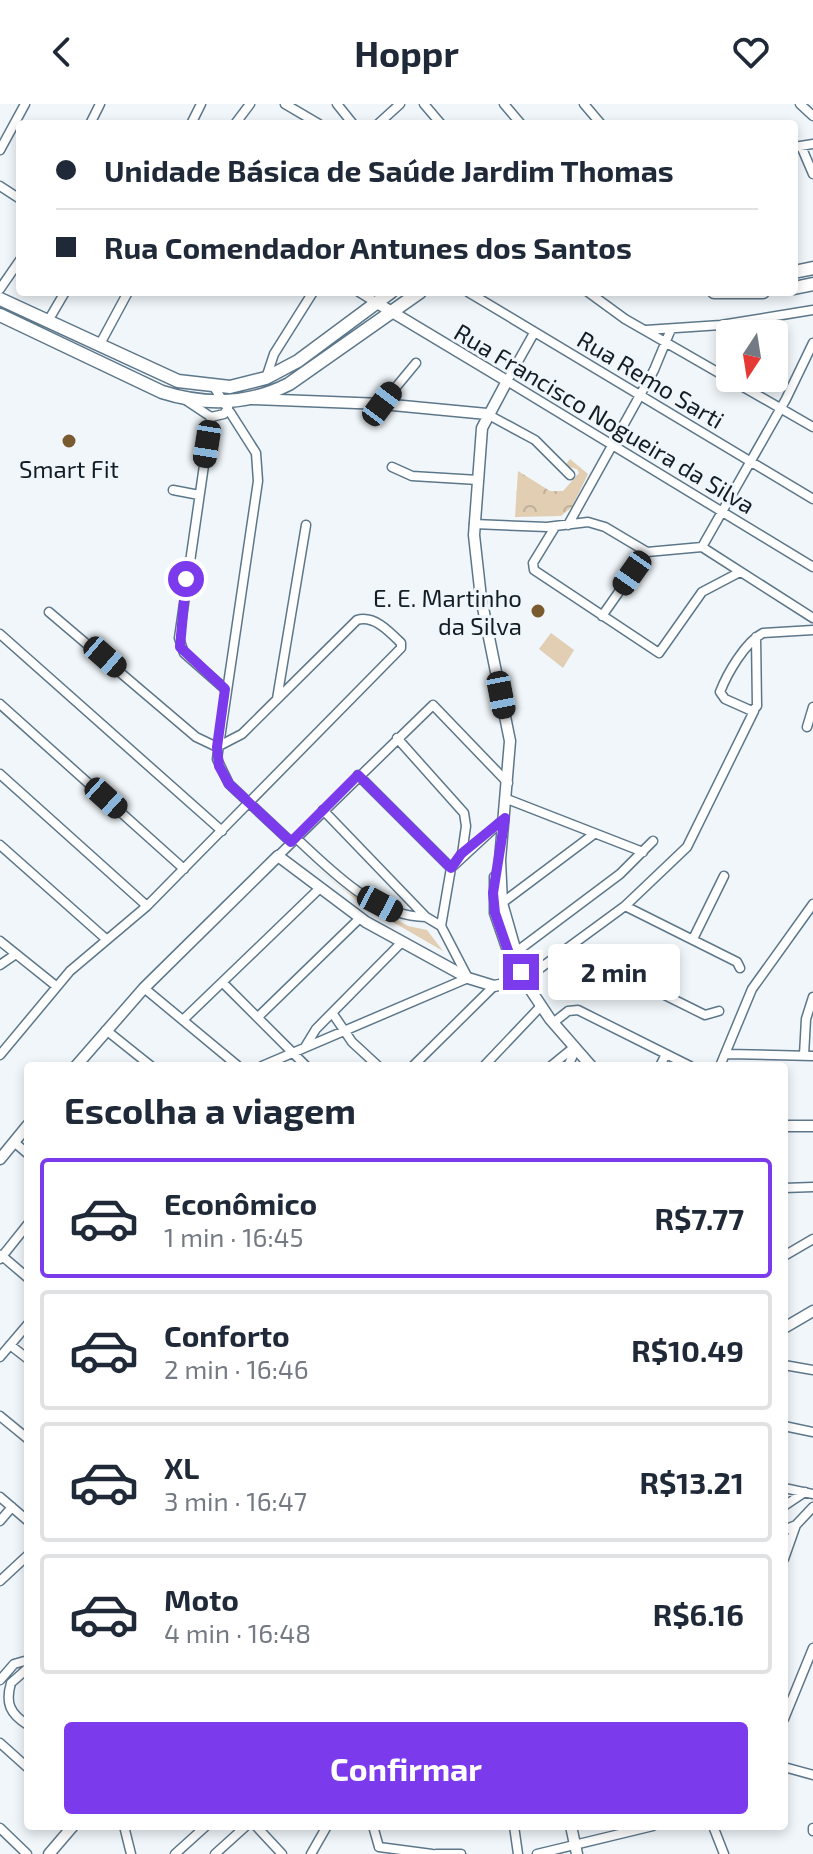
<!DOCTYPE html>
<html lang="pt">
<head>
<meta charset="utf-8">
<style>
  :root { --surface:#fff; --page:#f6f6f7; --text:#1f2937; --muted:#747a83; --line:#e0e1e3; --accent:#7c3aed }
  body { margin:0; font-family:"Exo 2",sans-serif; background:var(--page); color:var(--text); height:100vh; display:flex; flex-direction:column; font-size:30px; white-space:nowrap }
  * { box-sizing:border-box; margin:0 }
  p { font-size:26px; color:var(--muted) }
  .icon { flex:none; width:44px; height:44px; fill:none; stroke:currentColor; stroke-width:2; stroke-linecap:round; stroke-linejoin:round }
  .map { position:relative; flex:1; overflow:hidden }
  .drawer { position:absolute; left:24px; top:958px; width:764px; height:768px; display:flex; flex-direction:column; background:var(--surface); border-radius:8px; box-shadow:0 4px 12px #0003 }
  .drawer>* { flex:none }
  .top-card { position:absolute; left:16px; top:16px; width:782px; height:176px; border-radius:8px; box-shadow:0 4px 12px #0003; display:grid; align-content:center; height:176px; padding:0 40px; background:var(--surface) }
  .needle { width:52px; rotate:192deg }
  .buttons { position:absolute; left:716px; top:216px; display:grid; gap:16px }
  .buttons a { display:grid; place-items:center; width:72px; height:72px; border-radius:8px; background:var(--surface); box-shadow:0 4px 12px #0003; font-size:40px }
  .end { position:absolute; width:36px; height:36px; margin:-18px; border:10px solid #7c3aed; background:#fff; box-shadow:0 0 0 4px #fff }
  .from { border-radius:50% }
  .bubble { position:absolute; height:56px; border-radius:8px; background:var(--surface); box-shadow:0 4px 12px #0003; font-size:26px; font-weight:700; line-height:56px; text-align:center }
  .car { position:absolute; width:24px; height:48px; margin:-24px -12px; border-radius:10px; box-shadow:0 0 6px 2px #0007; background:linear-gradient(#222 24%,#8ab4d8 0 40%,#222 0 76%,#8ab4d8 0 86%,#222 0) }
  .top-card b { display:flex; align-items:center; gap:28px; height:76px; font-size:30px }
  .top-card b+b { border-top:2px solid var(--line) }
  .top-card i { width:20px; height:20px; background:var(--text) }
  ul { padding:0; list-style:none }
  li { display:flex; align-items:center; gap:24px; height:120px; margin:0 16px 12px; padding:0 24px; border:4px solid var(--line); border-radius:8px }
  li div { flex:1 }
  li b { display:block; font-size:30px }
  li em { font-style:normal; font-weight:700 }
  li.on { border-color:var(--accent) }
  li>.icon { width:72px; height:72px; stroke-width:1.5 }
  h2 { padding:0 40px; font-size:36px; line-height:96px }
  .action { display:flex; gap:16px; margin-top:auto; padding:16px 40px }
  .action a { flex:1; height:92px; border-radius:8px; background:var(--accent); color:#fff; font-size:32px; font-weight:700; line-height:92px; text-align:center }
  header { display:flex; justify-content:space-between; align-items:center; height:104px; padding:0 40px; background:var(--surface); font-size:36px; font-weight:700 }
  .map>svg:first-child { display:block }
  .park { fill:url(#park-crowns) }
  .pitch { fill:#e1ceb3 }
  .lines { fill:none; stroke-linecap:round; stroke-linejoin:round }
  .minor-casing { stroke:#5d778a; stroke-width:11 }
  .tertiary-casing { stroke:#5d778a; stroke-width:13 }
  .primary-casing { stroke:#5d778a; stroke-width:15 }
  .minor { stroke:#fff; stroke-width:8 }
  .tertiary { stroke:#fff; stroke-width:10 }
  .primary { stroke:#fff; stroke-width:12 }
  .route { stroke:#7c3aed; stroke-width:10 }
  .poi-dot { fill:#795b2f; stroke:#f0f6fa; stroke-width:3 }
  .labels { text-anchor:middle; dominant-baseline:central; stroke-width:6; stroke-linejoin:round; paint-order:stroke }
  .street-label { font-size:24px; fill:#121d25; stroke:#f0f6fa }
  .poi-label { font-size:24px; fill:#121d25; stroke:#f0f6fa }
</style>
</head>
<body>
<header><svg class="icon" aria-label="back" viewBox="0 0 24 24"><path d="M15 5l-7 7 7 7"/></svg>Hoppr<svg class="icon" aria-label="heart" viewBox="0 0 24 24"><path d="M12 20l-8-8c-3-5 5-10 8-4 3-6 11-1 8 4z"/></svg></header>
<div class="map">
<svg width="813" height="1750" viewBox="0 0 813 1750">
  <defs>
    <pattern id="park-crowns" width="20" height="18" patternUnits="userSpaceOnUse" patternTransform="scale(2)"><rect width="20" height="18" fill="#e1ceb3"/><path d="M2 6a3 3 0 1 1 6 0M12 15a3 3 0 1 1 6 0" fill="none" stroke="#c0b09a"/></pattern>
  </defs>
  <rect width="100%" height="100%" fill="#f0f6fa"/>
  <path class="park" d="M570,355L588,370L572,403L561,412L515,413L518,367L550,387H563L579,369L577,365L565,362Z
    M296,747L346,787L408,822L427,826L443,847L360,799Z"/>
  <path class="pitch" d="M551,529L574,546L563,564L539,545Z"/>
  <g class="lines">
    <defs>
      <path id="minor" d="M285,0L319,20
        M337,0L353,20
        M424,0L441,20
        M504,0L521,20
        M584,0L601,20
        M800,0L813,12
        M90,20L100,0
        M191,20L201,0
        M235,20L250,0
        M378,20L400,0
        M801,42L813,70
        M794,43L813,40
        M0,46L25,0
        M0,82L20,95
        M0,185L20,156
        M359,188L377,199
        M468,188L813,395
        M588,188L625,215L813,323
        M48,217L65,188
        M646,226L721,221L813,206
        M534,229L507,277L813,463
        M100,240L128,188
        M266,274L274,250L313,188
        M214,283L256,349L258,377L217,655L229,680L291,738
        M184,295L211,313L224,310L228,304
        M382,300L416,259
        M487,310L535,336L570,371
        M211,313L179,534L184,549L225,585
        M392,363L412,372L478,376
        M173,386L199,391
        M474,420L547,423L588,418L605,423L647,448L702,443L813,514
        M568,421L654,266L671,225
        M555,423L533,459L534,466L659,549L702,488L740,468
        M702,443L786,295L813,239
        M602,512L647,448
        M0,530L222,727
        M756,533L757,602L752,607L725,595L720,588C727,570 745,538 763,529L813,526
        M277,595L306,421
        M0,600L184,765
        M807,623L813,603
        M397,634L464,709L466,722L462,750
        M0,670L147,802
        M358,671L451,764
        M507,695L643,748
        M323,706L426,813L441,822
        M296,734C331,766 375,813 426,813
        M0,741L106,835
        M278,752L433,601L508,679
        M502,799L594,730
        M625,802L737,858L740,864
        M693,835L724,772
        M0,837L56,882
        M573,841L592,855L705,911L719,907
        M516,848L620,770L653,737
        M0,861L16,850
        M524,876L625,802L687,743L754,607
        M223,879L306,962
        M144,884L238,962
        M333,910L352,938L378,962
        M259,912L360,814
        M184,915L320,784
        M553,919L568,907L578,906L690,962
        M106,926L151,962
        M305,943L316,925L402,838
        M727,950L813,952
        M0,951L70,867L147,802L401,544V539C389,527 374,511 357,516L242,630L217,643L196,633L49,508
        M804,951L806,915L813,893
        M262,962L468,874L441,822L451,764L504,715
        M413,962L494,882
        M484,962L541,902
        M551,962L573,944
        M568,962L575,947
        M660,962L666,950
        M720,962L752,885L813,800
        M14,1038L28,1050
        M784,1084L813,1083
        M1,1151L28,1174
        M784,1152L813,1135
        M0,1155L28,1120
        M10,1241L28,1255
        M0,1253L28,1220
        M784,1261L813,1266
        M0,1312L28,1335
        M784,1322L813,1328
        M784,1384L813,1390
        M0,1393L28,1417
        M784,1402L805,1388
        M0,1417L12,1403
        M784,1426L796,1421L813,1403
        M784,1455L796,1421
        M0,1477L28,1451
        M28,1564L11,1579C5,1599 10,1610 28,1621
        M0,1576L14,1560L28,1556
        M784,1615L813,1544
        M0,1639L28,1664
        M784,1663L813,1671
        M124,1722L131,1750
        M256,1722L282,1750
        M373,1722L379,1743
        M514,1722L518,1750
        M713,1722L724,1750
        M0,1724L27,1750
        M813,1724V1727
        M379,1743L432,1750
        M175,1750L206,1722
        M215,1750L246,1722
        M311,1750L327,1722
        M436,1750H461
        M537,1750L653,1722"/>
      <path id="tertiary" d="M377,199L507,277L482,324L474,431L481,494L510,637L500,756L502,799L524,876L550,915L591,962
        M252,295L382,300L487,310
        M495,773V809L514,864L521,868
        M76,962L144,884L278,752L366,818L468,874L494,882L524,876
        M784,1022H813
        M0,1055L28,1021
        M784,1224L813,1207
        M571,1722L577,1750
        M49,1750L73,1722"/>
      <path id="primary" d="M794,168L813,164
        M794,184L813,180
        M714,188H763
        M0,195L178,277L230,283L266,274L298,257L391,188
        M0,211L162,288C206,302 248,301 289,280L420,188"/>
    </defs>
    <use href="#minor" class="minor-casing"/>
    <use href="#tertiary" class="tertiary-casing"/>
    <use href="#primary" class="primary-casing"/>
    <use href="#minor" class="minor"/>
    <use href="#tertiary" class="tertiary"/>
    <use href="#primary" class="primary"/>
  </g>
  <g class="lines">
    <path class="route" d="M186,475L180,543L225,585L217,643L219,662L229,680L291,738L358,671L451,764L461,750L505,714L493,789L495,809L514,864L521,868"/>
  </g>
  <g class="poi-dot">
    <circle cx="69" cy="337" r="8"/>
    <circle cx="538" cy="507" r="8"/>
  </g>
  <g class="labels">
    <g class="street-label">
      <text transform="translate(651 275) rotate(31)">Rua Remo Sarti</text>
      <text transform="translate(605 314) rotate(31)">Rua Francisco Nogueira da Silva</text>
    </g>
    <g class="poi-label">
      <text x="69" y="364">Smart Fit</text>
      <text x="522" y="493" text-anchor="end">E. E. Martinho<tspan x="522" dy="28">da Silva</tspan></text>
    </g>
  </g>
</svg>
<div class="buttons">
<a><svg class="needle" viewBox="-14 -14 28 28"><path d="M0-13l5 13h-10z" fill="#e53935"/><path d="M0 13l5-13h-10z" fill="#747a83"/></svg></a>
</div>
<i class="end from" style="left:186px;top:475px"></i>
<i class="end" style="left:521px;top:868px"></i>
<div class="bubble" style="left:548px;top:840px;width:132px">2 min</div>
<i class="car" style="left:382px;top:300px;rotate:37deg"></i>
<i class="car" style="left:207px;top:340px;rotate:189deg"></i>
<i class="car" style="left:632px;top:469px;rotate:215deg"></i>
<i class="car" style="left:105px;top:553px;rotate:131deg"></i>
<i class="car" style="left:501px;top:591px;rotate:169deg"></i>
<i class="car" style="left:106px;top:694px;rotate:132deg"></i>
<i class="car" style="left:380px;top:800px;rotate:118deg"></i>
<div class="top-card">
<b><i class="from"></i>Unidade Básica de Saúde Jardim Thomas</b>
<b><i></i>Rua Comendador Antunes dos Santos</b>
</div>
<section class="drawer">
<h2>Escolha a viagem</h2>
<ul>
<li class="on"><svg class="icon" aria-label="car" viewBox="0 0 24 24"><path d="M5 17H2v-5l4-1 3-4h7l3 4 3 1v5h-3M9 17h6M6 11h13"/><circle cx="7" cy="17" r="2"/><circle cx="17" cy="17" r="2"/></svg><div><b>Econômico</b><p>1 min · 16:45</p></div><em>R$7.77</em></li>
<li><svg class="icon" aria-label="car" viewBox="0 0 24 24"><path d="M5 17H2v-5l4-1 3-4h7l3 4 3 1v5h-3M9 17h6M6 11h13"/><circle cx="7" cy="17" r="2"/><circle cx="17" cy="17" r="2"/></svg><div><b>Conforto</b><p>2 min · 16:46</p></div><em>R$10.49</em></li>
<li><svg class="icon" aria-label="car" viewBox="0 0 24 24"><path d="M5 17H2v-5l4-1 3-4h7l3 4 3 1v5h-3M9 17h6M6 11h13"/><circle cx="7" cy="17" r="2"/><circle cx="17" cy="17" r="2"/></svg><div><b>XL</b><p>3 min · 16:47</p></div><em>R$13.21</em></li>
<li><svg class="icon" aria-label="car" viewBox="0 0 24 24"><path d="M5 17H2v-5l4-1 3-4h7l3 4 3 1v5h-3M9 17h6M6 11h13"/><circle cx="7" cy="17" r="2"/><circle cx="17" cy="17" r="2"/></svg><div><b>Moto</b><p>4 min · 16:48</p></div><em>R$6.16</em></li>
</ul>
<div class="action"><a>Confirmar</a></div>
</section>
</div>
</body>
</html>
